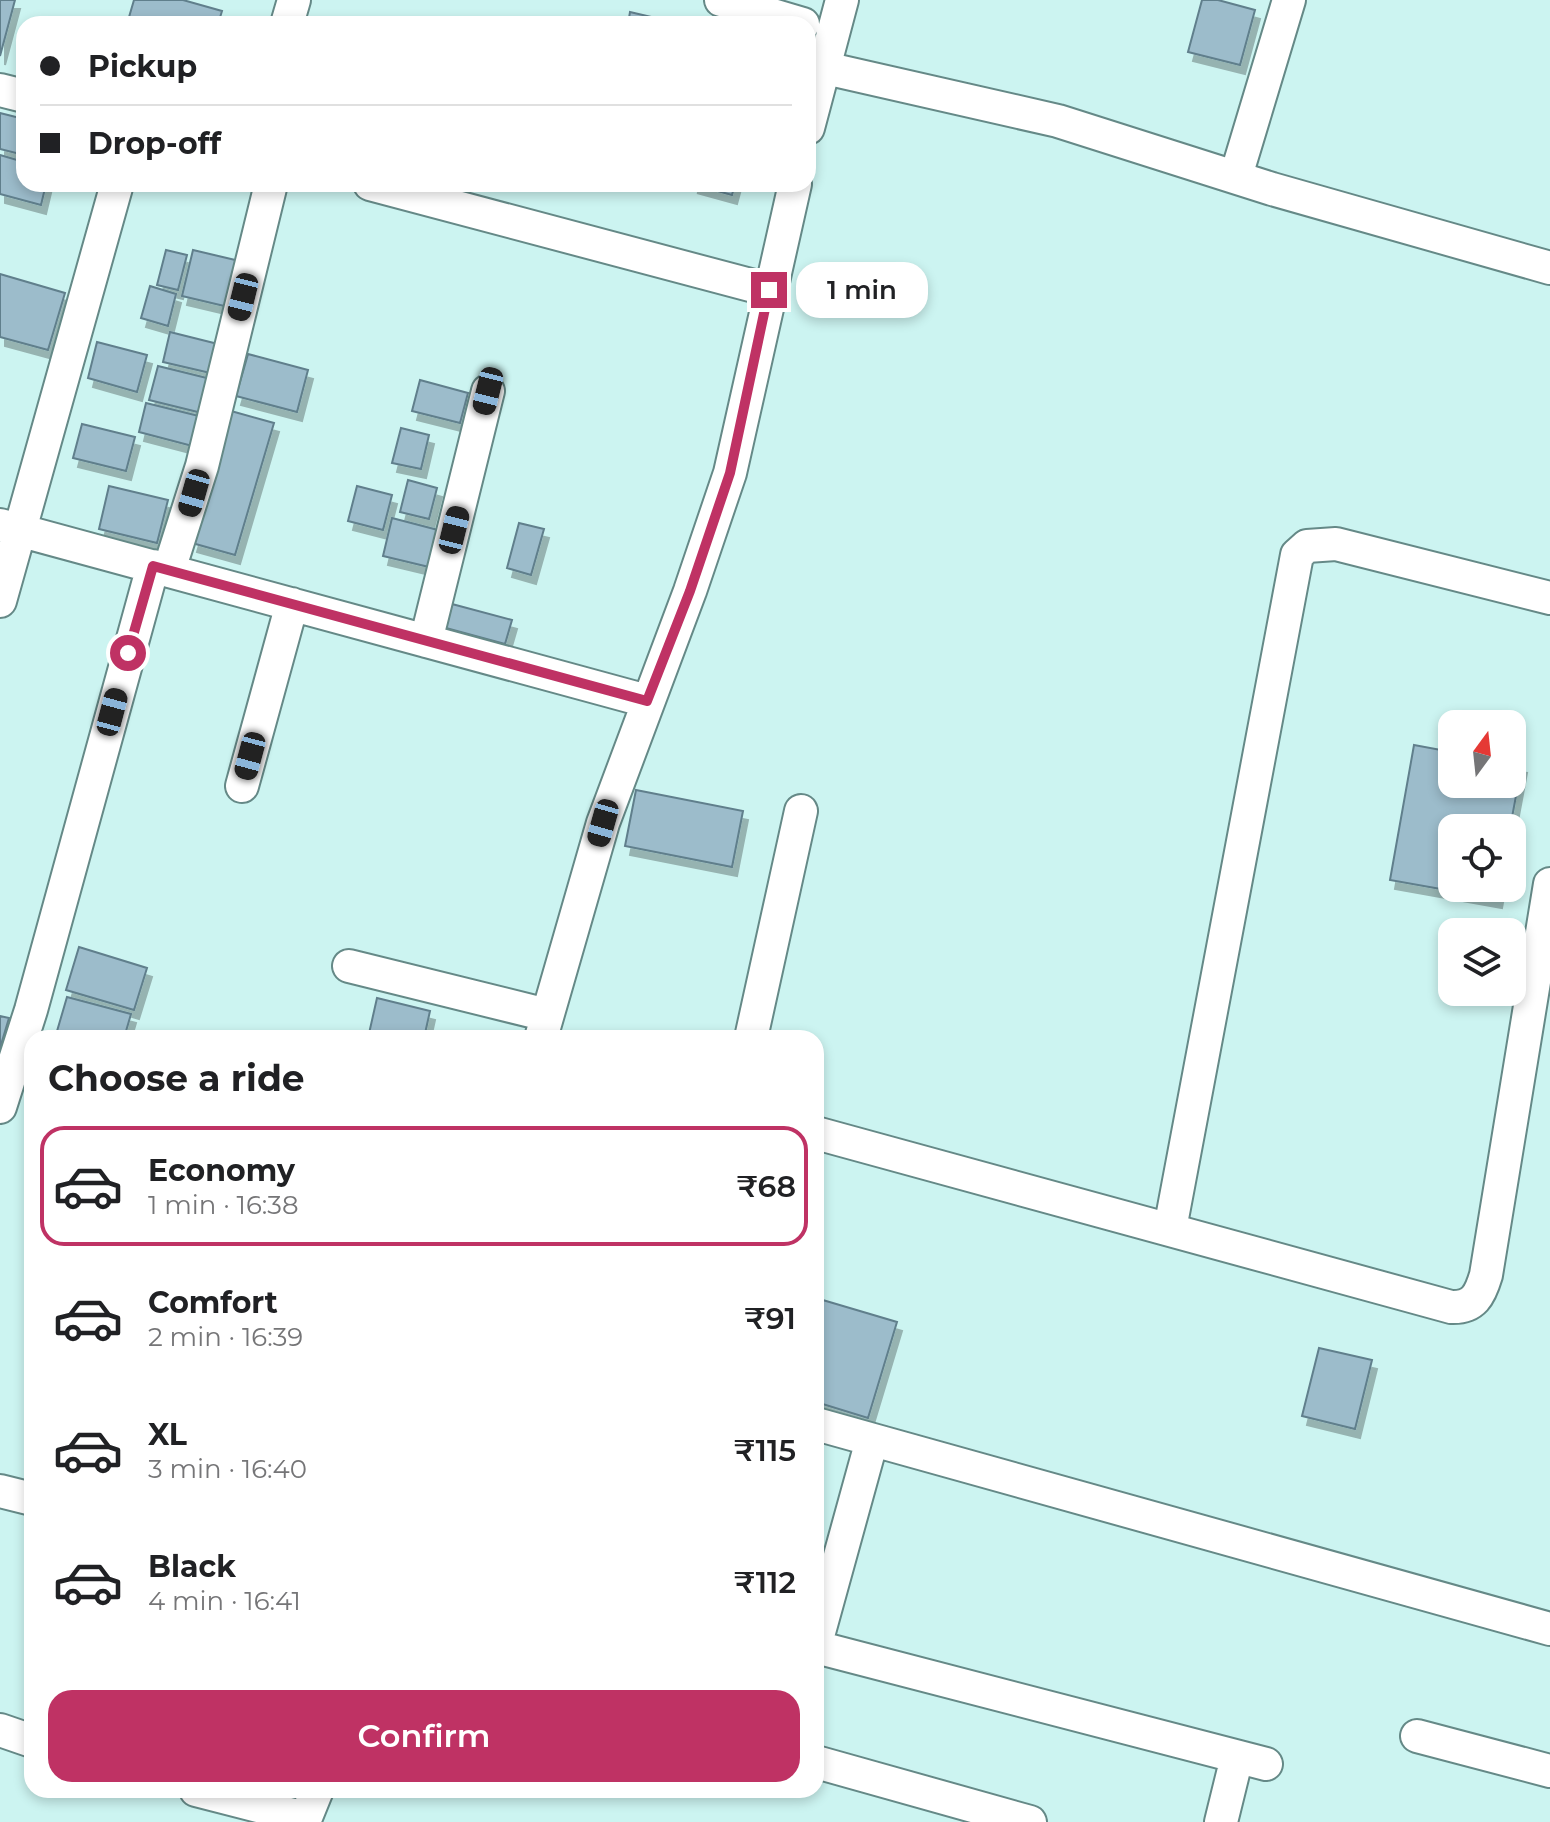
<!DOCTYPE html>
<html lang="en">
<head>
<meta charset="utf-8">
<style>
  :root { --surface:#fff; --page:#f6f6f6; --text:#202124; --muted:#757577; --line:#e0e0e0; --accent:#bf3264 }
  body { margin:0; font-family:Montserrat,sans-serif; background:var(--page); color:var(--text); height:100vh; display:flex; flex-direction:column; font-size:30px; white-space:nowrap }
  * { box-sizing:border-box; margin:0 }
  p { font-size:26px; color:var(--muted) }
  .icon { flex:none; width:44px; height:44px; fill:none; stroke:currentColor; stroke-width:2; stroke-linecap:round; stroke-linejoin:round }
  .map { position:relative; flex:1; overflow:hidden }
  .drawer { position:absolute; left:24px; top:1030px; width:800px; height:768px; display:flex; flex-direction:column; background:var(--surface); border-radius:24px; box-shadow:0 4px 12px #0003 }
  .drawer>* { flex:none }
  .guide { position:absolute; left:16px; top:16px; width:800px; height:176px; border-radius:24px; box-shadow:0 4px 12px #0003; display:grid; align-content:center; height:176px; padding:0 24px; background:var(--surface) }
  .needle { width:52px; rotate:15deg }
  .controls { position:absolute; left:1438px; top:710px; display:grid; gap:16px }
  .controls a { display:grid; place-items:center; width:88px; height:88px; border-radius:16px; background:var(--surface); box-shadow:0 4px 12px #0003; font-size:40px }
  .end { position:absolute; width:36px; height:36px; margin:-18px; border:10px solid #bf3264; background:#fff; box-shadow:0 0 0 4px #fff }
  .from { border-radius:50% }
  .bubble { position:absolute; height:56px; border-radius:24px; background:var(--surface); box-shadow:0 4px 12px #0003; font-size:26px; font-weight:600; line-height:56px; text-align:center }
  .car { position:absolute; width:24px; height:48px; margin:-24px -12px; border-radius:10px; box-shadow:0 0 6px 2px #0007; background:linear-gradient(#222 24%,#8ab4d8 0 40%,#222 0 76%,#8ab4d8 0 86%,#222 0) }
  .guide b { display:flex; align-items:center; gap:28px; height:76px; font-size:30px }
  .guide b+b { border-top:2px solid var(--line) }
  .guide i { width:20px; height:20px; background:var(--text) }
  ul { padding:0; list-style:none }
  li { display:flex; align-items:center; gap:24px; height:120px; margin:0 16px 12px; padding:0 8px; border:4px solid transparent; border-radius:24px }
  li div { flex:1 }
  li b { display:block; font-size:30px }
  li em { font-style:normal; font-weight:600 }
  li.on { border-color:var(--accent) }
  li>.icon { width:72px; height:72px; stroke-width:1.5 }
  h2 { padding:0 24px; font-size:36px; line-height:96px }
  .primary-button { display:flex; gap:16px; margin-top:auto; padding:16px 24px }
  .primary-button a { flex:1; height:92px; border-radius:24px; background:var(--accent); color:#fff; font-size:32px; font-weight:600; line-height:92px; text-align:center }
  .map>svg:first-child { display:block }
  .building { fill:#9cbccb; stroke:#607f8c; stroke-width:2; filter:url(#shadow) }
  .lines { fill:none; stroke-linecap:round; stroke-linejoin:round }
  .street-casing { stroke:#658987; stroke-width:36 }
  .street { stroke:#fff; stroke-width:32 }
  .route { stroke:#bf3264; stroke-width:10 }
</style>
</head>
<body>
<div class="map">
<svg width="1550" height="1822" viewBox="0 0 1550 1822">
  <defs>
    <filter id="shadow"><feDropShadow dx="5" dy="9" stdDeviation="0" flood-color="#0004"/></filter>
  </defs>
  <rect width="100%" height="100%" fill="#ccf4f1"/>
  <path class="building" d="M0,0H15L0,56Z
    M134,0H183L222,11L218,24H127Z
    M1202,0H1218L1255,10L1240,65L1188,52Z
    M630,12L681,24H628Z
    M0,113L24,119V155L0,149Z
    M0,155L24,162V184H46L41,205L0,194Z
    M692,184H735L732,195Z
    M166,250L187,255L178,290L157,285Z
    M193,250L248,263L237,309L182,296Z
    M0,274L65,293L48,350L0,337Z
    M150,286L176,294L168,326L141,318Z
    M170,332L226,346L219,375L163,362Z
    M97,342L147,355L137,392L88,378Z
    M248,354L308,370L297,412L236,396Z
    M158,366L219,381L210,415L149,400Z
    M420,380L468,393L460,423L412,411Z
    M146,403L207,418L200,448L139,432Z
    M231,411L274,423L235,555L192,543Z
    M82,424L135,437L126,471L73,458Z
    M401,428L429,435L421,469L392,463Z
    M408,480L437,488L429,519L400,512Z
    M109,486L168,500L157,543L99,529Z
    M357,486L392,495L383,530L348,521Z
    M392,518L438,530L429,567L383,556Z
    M519,523L544,529L531,575L507,568Z
    M452,604L512,620L505,644L446,628Z
    M1414,745L1452,752V784H1512V763L1522,764L1510,828H1452V888H1499L1497,899L1390,880Z
    M636,790L743,811L732,867L625,846Z
    M79,947L147,968L134,1010L66,990Z
    M67,997L131,1014L124,1038H55Z
    M377,998L430,1011L424,1038H368Z
    M0,1016L9,1018L0,1048Z
    M816,1298L897,1322L868,1418L816,1402Z
    M1319,1348L1372,1360L1355,1429L1302,1416Z"/>
  <g class="lines">
    <defs>
      <path id="street" d="M721,0L803,24
        M287,24L294,0
        M825,68L1058,121L1272,189L1550,268
        M0,90L24,96
        M808,128L842,0
        M1236,176L1289,0
        M370,184L769,290
        M0,525L647,701
        M169,570L202,466L271,184
        M0,601L117,184
        M426,641L488,391
        M242,786L292,604
        M349,966L547,1015
        M541,1038L603,823L690,591L730,473L795,184
        M751,1038L801,811
        M0,1107L31,1010L153,566
        M816,1133L1451,1307C1474,1308 1480,1295 1486,1275L1550,884
        M1170,1229L1297,555L1307,546L1336,544L1550,598
        M816,1424L1550,1629
        M0,1491L32,1499
        M816,1643L872,1440
        M816,1647L1266,1764
        M0,1730L32,1741
        M1417,1736L1550,1771
        M816,1762L1030,1822
        M196,1790L305,1818
        M304,1822L317,1790
        M1221,1822L1237,1757"/>
    </defs>
    <use href="#street" class="street-casing"/>
    <use href="#street" class="street"/>
  </g>
  <g class="lines">
    <path class="route" d="M128,653L153,566L647,701L690,591L730,473L769,290"/>
  </g>
</svg>
<div class="controls">
<a><svg class="needle" viewBox="-14 -14 28 28"><path d="M0-13l5 13h-10z" fill="#e53935"/><path d="M0 13l5-13h-10z" fill="#757577"/></svg></a>
<a><svg class="icon" aria-label="locate" viewBox="0 0 24 24"><circle cx="12" cy="12" r="6"/><path d="M12 2v4M12 18v4M2 12h4M18 12h4"/></svg></a>
<a><svg class="icon" aria-label="layers" viewBox="0 0 24 24"><path d="M12 4l9 5-9 5-9-5zM3 14l9 5 9-5"/></svg></a>
</div>
<i class="end from" style="left:128px;top:653px"></i>
<i class="end" style="left:769px;top:290px"></i>
<div class="bubble" style="left:796px;top:262px;width:132px">1 min</div>
<i class="car" style="left:243px;top:297px;rotate:194deg"></i>
<i class="car" style="left:488px;top:391px;rotate:194deg"></i>
<i class="car" style="left:194px;top:493px;rotate:196deg"></i>
<i class="car" style="left:454px;top:530px;rotate:14deg"></i>
<i class="car" style="left:112px;top:712px;rotate:15deg"></i>
<i class="car" style="left:250px;top:756px;rotate:195deg"></i>
<i class="car" style="left:603px;top:823px;rotate:196deg"></i>
<div class="guide">
<b><i class="from"></i>Pickup</b>
<b><i></i>Drop-off</b>
</div>
<section class="drawer">
<h2>Choose a ride</h2>
<ul>
<li class="on"><svg class="icon" aria-label="car" viewBox="0 0 24 24"><path d="M5 17H2v-5l4-1 3-4h7l3 4 3 1v5h-3M9 17h6M6 11h13"/><circle cx="7" cy="17" r="2"/><circle cx="17" cy="17" r="2"/></svg><div><b>Economy</b><p>1 min · 16:38</p></div><em>₹68</em></li>
<li><svg class="icon" aria-label="car" viewBox="0 0 24 24"><path d="M5 17H2v-5l4-1 3-4h7l3 4 3 1v5h-3M9 17h6M6 11h13"/><circle cx="7" cy="17" r="2"/><circle cx="17" cy="17" r="2"/></svg><div><b>Comfort</b><p>2 min · 16:39</p></div><em>₹91</em></li>
<li><svg class="icon" aria-label="car" viewBox="0 0 24 24"><path d="M5 17H2v-5l4-1 3-4h7l3 4 3 1v5h-3M9 17h6M6 11h13"/><circle cx="7" cy="17" r="2"/><circle cx="17" cy="17" r="2"/></svg><div><b>XL</b><p>3 min · 16:40</p></div><em>₹115</em></li>
<li><svg class="icon" aria-label="car" viewBox="0 0 24 24"><path d="M5 17H2v-5l4-1 3-4h7l3 4 3 1v5h-3M9 17h6M6 11h13"/><circle cx="7" cy="17" r="2"/><circle cx="17" cy="17" r="2"/></svg><div><b>Black</b><p>4 min · 16:41</p></div><em>₹112</em></li>
</ul>
<div class="primary-button"><a>Confirm</a></div>
</section>
</div>
</body>
</html>
